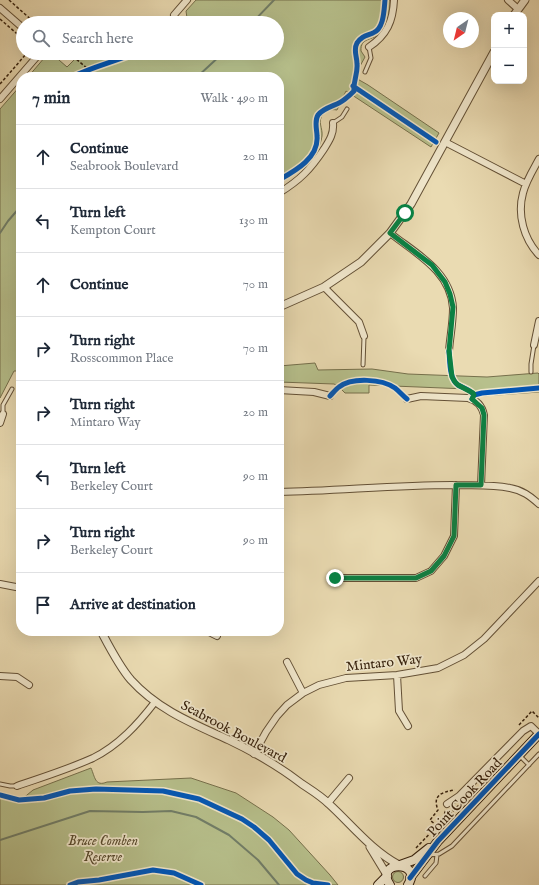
<!DOCTYPE html>
<meta charset="utf-8">
<style>
:root{--surface:#fff;--page:#f2f2f3;--text:#1f2937;--muted:#747a83;--line:#e0e1e3}
body{margin:0;font-family:"IM FELL English",serif;background:var(--page);color:var(--text)}
.controls{position:absolute;right:12px;top:12px;display:grid;overflow:hidden;border-radius:8px;box-shadow:0 4px 16px #0002}
.controls button{width:36px;height:36px;display:grid;place-items:center;padding:0;border:0;border-bottom:1px solid var(--line);background:var(--surface);color:var(--text);font:20px sans-serif}
.compass{position:absolute;left:443px;top:12px;width:36px;height:36px;border-radius:50%;background:var(--surface);box-shadow:0 4px 16px #0002;rotate:215deg}
.stop{position:absolute;width:12px;height:12px;margin:-9px;border:3px solid #0b8043;border-radius:50%;background:#fff}
.stop.end{background:#0b8043;border-color:#fff;box-shadow:0 1px 4px #0008}
.list{margin:0;padding:0;list-style:none}
h2{display:flex;justify-content:space-between;align-items:center;height:52px;margin:0;padding:0 16px;font-size:17px}
h2 small{font-size:13px;font-weight:400;color:var(--muted)}
.list li{display:grid;grid-template-columns:26px 1fr auto;gap:12px;align-items:center;box-sizing:border-box;height:64px;padding:0 16px;border-top:1px solid var(--line)}
.list b{display:block;font-size:15px;white-space:nowrap}
.list p{margin:0;font-size:13px;white-space:nowrap;color:var(--muted)}
.list em{font-size:13px;font-style:normal;color:var(--muted)}
.icon{flex:none;width:22px;height:22px;fill:none;stroke:currentColor;stroke-width:2;stroke-linecap:round;stroke-linejoin:round}
.map{position:relative;flex:none;width:539px;height:885px;overflow:hidden}
.search{position:absolute;background:var(--surface);box-shadow:0 4px 16px #0002;left:16px;top:16px;width:268px;height:44px;display:flex;align-items:center;gap:10px;box-sizing:border-box;padding:0 14px;border-radius:22px;color:var(--muted);font-size:15px}
.panel{position:absolute;background:var(--surface);box-shadow:0 4px 16px #0002;left:16px;top:72px;width:268px;height:564px;border-radius:16px}
.map>svg:first-child{display:block}
</style>
<div class="map">
<svg width="539" height="885" viewBox="0 0 539 885">
<rect width="100%" height="100%" fill="#eadbb2"/>
<filter id="stains"><feTurbulence type="fractalNoise" baseFrequency=".005" numOctaves="4"/><feColorMatrix values="0 0 0 0 .2 0 0 0 0 .09 0 0 0 0 .02 0 0 0 .5 -.17"/></filter>
<radialGradient id="worn" r=".72"><stop offset=".6" stop-color="#630" stop-opacity="0"/><stop offset="1" stop-color="#630" stop-opacity=".3"/></radialGradient>
<!-- green -->
<path fill="#b7c08c" stroke="#76704c" d="M196,0H390C390,11 388,25 380,33C373,41 360,37 361,51L365,57L354,77L368,85L439,133L431,147L346,91L337,110C331,109 326,110 323,114C317,122 323,128 322,136C319,158 297,173 279,183V77H28L45,57L51,53L67,67L81,53H277V23H183L187,18L186,11Z
M21,85V371H14L0,398V109Z
M315,363L318,370L372,369L408,374L487,377L538,373L539,374V392L483,396L476,392L467,389L369,385V393H345L338,386L334,384L279,382V366Z
M91,768C95,777 95,787 107,782L191,778L236,793L273,817L289,830L330,875L338,885H0V793L5,794L10,799L21,800L33,790Z
M392.5 877a5.5 5.5 0 1 1 11 0a5.5 5.5 0 1 1-11 0Z"/>
<g fill="none" stroke-linecap="round" stroke-linejoin="round">
<!-- stream -->
<path stroke="#717e69" stroke-width="2" d="M252,23L274,0
M197,77L223,53
M0,233L8,221L21,206
M0,840L90,811L143,812L171,811L196,817L229,835L258,860L279,885"/>
<defs>
<path id="service" d="M365,72L371,58L369,47
M333,123L342,117L347,109
M363,365L364,337
M531,372V364L534,345
M3,414V405L12,389
M520,756L529,765
M0,784L10,786H17
M429,855L439,854L452,846L539,754
M425,876L436,863L437,855"/>
<path id="minor" d="M508,0L518,9
M0,8L23,28
M174,15L187,0
M369,47C387,35 393,21 394,0
M0,99L40,53
M445,142L526,184
M539,159C533,170 526,181 523,193C517,215 524,239 539,255
M279,193C300,180 310,170 324,149C329,141 334,134 333,123
M390,233C415,253 451,271 453,308C453,323 450,337 449,351
M324,287L359,322L364,336
M534,345L539,321
M279,390L314,392L330,396
M407,399L421,396L468,398C477,400 482,406 484,415L481,485
M0,423L3,414
M279,492C337,491 394,485 452,485C472,486 491,484 510,488C522,490 530,496 539,504
M335,578H416L431,571L444,556L454,536L456,485
M0,584L21,588
M207,631L217,636
M287,662L303,693
M397,675L399,711L408,726
M0,676L17,677L29,685
M254,754L266,732L277,716L287,705L303,693L319,685L346,678L397,675L438,668L464,655L484,639L539,581
M17,786C43,777 69,769 93,758C119,745 138,724 155,702
M328,803L349,778
M447,804L459,796L523,731L531,726L539,734"/>
<path id="tertiary" d="M514,15L525,0
M279,307L324,287L361,262L390,233L411,204L494,52
M101,631C110,648 119,666 131,680C158,710 194,724 229,740C254,752 280,767 302,784C311,790 321,796 329,804C352,825 371,850 399,865
M370,847L387,875"/>
<path id="secondary" d="M400,865L414,860L429,848
M410,878L438,841L539,734
M378,885L387,876
M390,885C373,860 424,860 408,885"/>
</defs>
<!-- service casing -->
<use href="#service" stroke="#635036" stroke-width="5"/>
<!-- minor casing -->
<use href="#minor" stroke="#635036" stroke-width="8"/>
<!-- tertiary casing -->
<use href="#tertiary" stroke="#635036" stroke-width="9"/>
<!-- secondary casing -->
<use href="#secondary" stroke="#36210d" stroke-width="10"/>
<!-- path -->
<path stroke="#36210d" stroke-width="1.5" stroke-dasharray="3 2" stroke-linecap="butt" d="M9,0L35,23
M0,19L23,39
M69,53L88,69
M0,84L27,53
M519,725L532,711L539,718
M445,815L448,816L460,804
M437,826L442,822L446,809
M416,848L437,826L430,820L438,810C432,795 442,792 455,790"/>
<!-- service -->
<use href="#service" stroke="#f1e8cd" stroke-width="3"/>
<!-- minor -->
<use href="#minor" stroke="#f1e8cd" stroke-width="6"/>
<!-- tertiary -->
<use href="#tertiary" stroke="#f1e8cd" stroke-width="7"/>
<!-- secondary -->
<use href="#secondary" stroke="#f1e8cd" stroke-width="8"/>
<defs>
<path id="cycleway" d="M72,77C92,67 114,62 135,53
M353,86L436,142
M279,180C295,171 319,158 317,136C317,130 314,121 318,115C322,109 333,106 339,103C345,100 349,96 354,91C353,82 358,73 357,64C357,56 353,50 357,43C362,36 366,36 373,33C384,29 384,10 385,0
M449,351C450,361 449,379 458,385C463,388 470,389 474,395
M330,396C333,393 336,389 339,387C352,377 382,379 395,388C399,391 403,396 407,399
M472,399L474,395L482,393L539,388
M0,795L19,800L44,798L70,791L96,789L163,791L199,799L242,819L254,827L269,840L297,874L306,880L313,883L328,885
M410,878L438,841L539,734
M70,885L78,882L99,880L153,870L174,873L201,885"/>
</defs>
<!-- cycleway casing -->
<use href="#cycleway" stroke="#f1e8cd" stroke-width="8"/>
<!-- cycleway -->
<use href="#cycleway" stroke="#0057b8" stroke-width="5"/>
</g>
<g fill="none" stroke-linecap="round" stroke-linejoin="round">
<!-- route -->
<path stroke="#0b8043" stroke-width="5" d="M335,578H416L431,571L444,556L454,536L456,485H481L484,415L482,408L472,399L474,395L473,393L458,385L455,382L452,377L449,351L453,307L450,294L445,282L432,265L390,233L405,213"/>
</g>
<g text-anchor="middle" stroke-width="3.5" stroke-linejoin="round" paint-order="stroke">
<!-- street labels -->
<g font-size="14" fill="#36210d" stroke="#f1e8cd">
<text transform="translate(384 662) rotate(-6)" y="5">Mintaro Way</text>
<text transform="translate(234 731) rotate(28)" y="5">Seabrook Boulevard</text>
<text transform="translate(464 797) rotate(-47)" y="5">Point Cook Road</text>
</g>
<!-- park labels -->
<g font-size="14" font-style="italic" fill="#56492d" stroke="#f1e8cd">
<text x="103" y="845">Bruce Comben<tspan x="103" dy="16">Reserve</tspan></text>
</g>
</g>
<rect width="100%" height="100%" filter="url(#stains)"/>
<rect width="100%" height="100%" fill="url(#worn)"/>
</svg>
<div class="controls">
<button>+</button>
<button>−</button>
</div>
<svg class="compass" viewBox="-18 -18 36 36"><path d="M0-13l5 13h-10z" fill="#e53935"/><path d="M0 13l5-13h-10z" fill="#747a83"/></svg>
<div class="stop" style="left:405px;top:213px"></div>
<div class="stop end" style="left:335px;top:578px"></div>
<div class="search"><svg class="icon" aria-label="search" viewBox="0 0 24 24"><circle cx="10" cy="10" r="6"/><path d="M15 15l6 6"/></svg>Search here</div>
<section class="panel">
<h2>7 min<small>Walk · 490 m</small></h2>
<ul class="list">
<li><svg class="icon" aria-label="ahead" viewBox="0 0 24 24"><path d="M12 20V5M6 11l6-6 6 6"/></svg><div><b>Continue</b><p>Seabrook Boulevard</p></div><em>20 m</em></li>
<li><svg class="icon" aria-label="left" viewBox="0 0 24 24"><path d="M17 20v-9H6M10 6l-5 5 5 5"/></svg><div><b>Turn left</b><p>Kempton Court</p></div><em>130 m</em></li>
<li><svg class="icon" aria-label="ahead" viewBox="0 0 24 24"><path d="M12 20V5M6 11l6-6 6 6"/></svg><div><b>Continue</b></div><em>70 m</em></li>
<li><svg class="icon" aria-label="right" viewBox="0 0 24 24"><path d="M7 20v-9h11M14 6l5 5-5 5"/></svg><div><b>Turn right</b><p>Rosscommon Place</p></div><em>70 m</em></li>
<li><svg class="icon" aria-label="right" viewBox="0 0 24 24"><path d="M7 20v-9h11M14 6l5 5-5 5"/></svg><div><b>Turn right</b><p>Mintaro Way</p></div><em>20 m</em></li>
<li><svg class="icon" aria-label="left" viewBox="0 0 24 24"><path d="M17 20v-9H6M10 6l-5 5 5 5"/></svg><div><b>Turn left</b><p>Berkeley Court</p></div><em>90 m</em></li>
<li><svg class="icon" aria-label="right" viewBox="0 0 24 24"><path d="M7 20v-9h11M14 6l5 5-5 5"/></svg><div><b>Turn right</b><p>Berkeley Court</p></div><em>90 m</em></li>
<li><svg class="icon" aria-label="arrive" viewBox="0 0 24 24"><path d="M6 21V4h12l-3 4 3 4H6"/></svg><div><b>Arrive at destination</b></div></li>
</ul>
</section>
</div>
